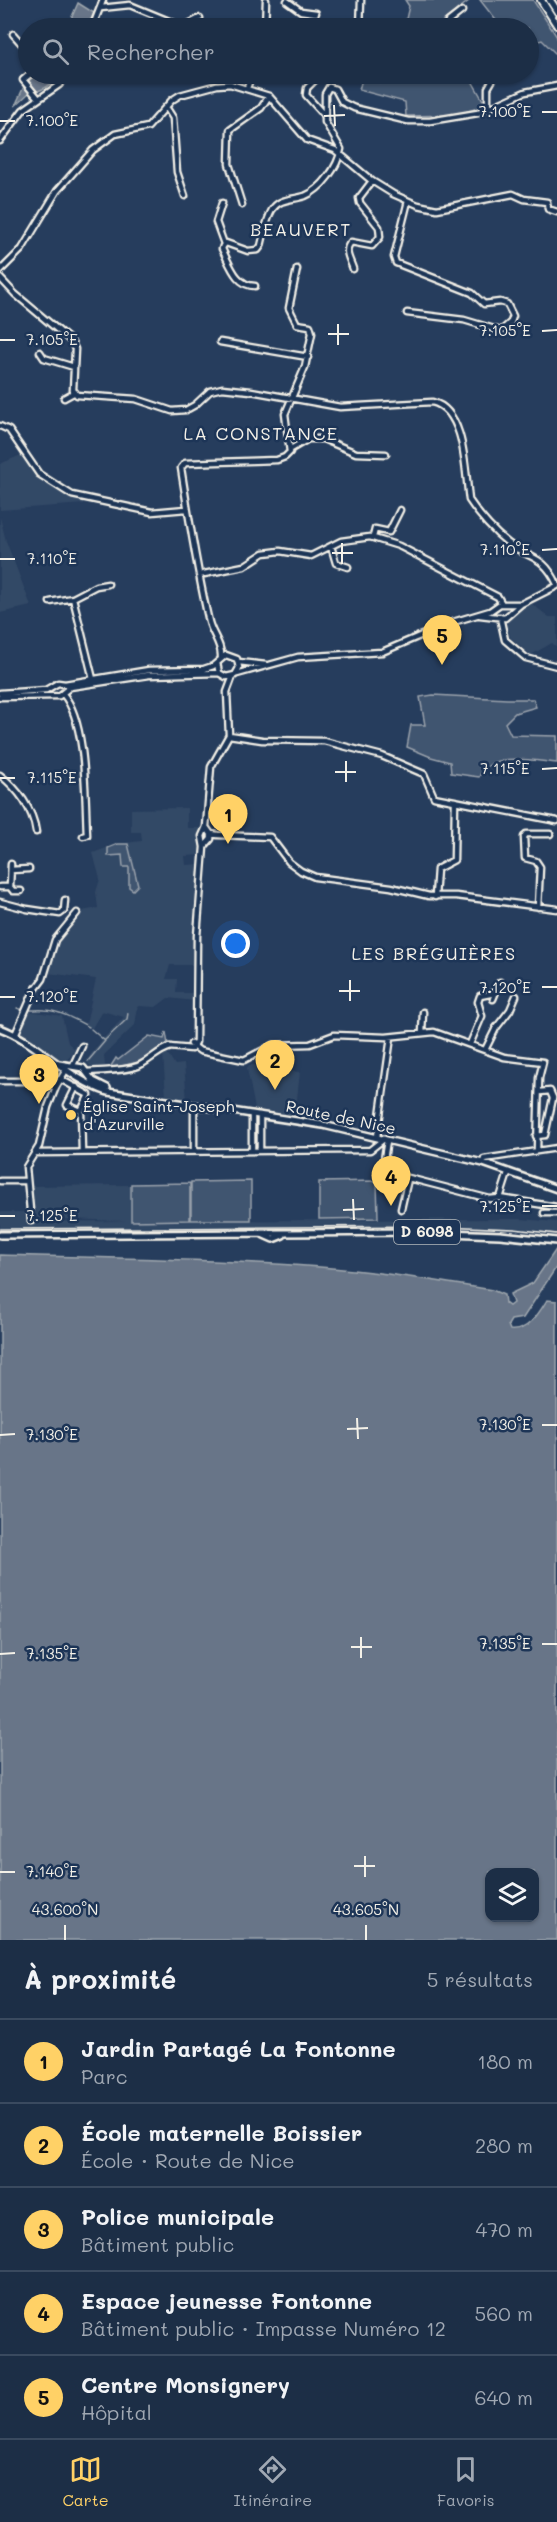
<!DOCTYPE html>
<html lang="fr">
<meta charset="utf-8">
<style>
:root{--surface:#1c2e46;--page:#293a51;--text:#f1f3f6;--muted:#a0a8b3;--line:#3a4a5f;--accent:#ffd166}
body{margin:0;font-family:Mali,sans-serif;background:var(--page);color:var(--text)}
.controls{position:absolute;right:18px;bottom:18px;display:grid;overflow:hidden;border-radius:12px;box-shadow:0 2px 4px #0004}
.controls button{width:54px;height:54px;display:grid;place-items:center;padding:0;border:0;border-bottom:2px solid var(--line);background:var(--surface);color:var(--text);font:30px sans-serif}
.you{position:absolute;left:236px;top:944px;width:21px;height:21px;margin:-15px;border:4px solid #fff;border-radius:50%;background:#1a73e8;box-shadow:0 0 0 9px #1a73e833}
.badge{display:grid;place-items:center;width:39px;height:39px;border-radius:50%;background:var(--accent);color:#111;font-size:20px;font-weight:700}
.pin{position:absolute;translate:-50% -50px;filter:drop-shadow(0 2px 3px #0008)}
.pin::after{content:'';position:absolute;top:32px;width:21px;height:18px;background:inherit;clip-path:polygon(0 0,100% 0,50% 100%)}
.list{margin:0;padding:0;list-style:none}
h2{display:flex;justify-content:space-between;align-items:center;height:78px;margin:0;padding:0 24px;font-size:26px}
h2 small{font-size:20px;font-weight:400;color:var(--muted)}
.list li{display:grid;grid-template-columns:39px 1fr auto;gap:18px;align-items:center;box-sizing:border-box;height:84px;padding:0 24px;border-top:2px solid var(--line)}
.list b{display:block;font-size:22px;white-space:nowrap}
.list p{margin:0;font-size:20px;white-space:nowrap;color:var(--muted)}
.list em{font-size:20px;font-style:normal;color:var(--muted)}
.icon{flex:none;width:33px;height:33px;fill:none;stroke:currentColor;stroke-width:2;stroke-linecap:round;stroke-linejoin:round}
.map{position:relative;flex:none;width:557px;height:1940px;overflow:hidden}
.search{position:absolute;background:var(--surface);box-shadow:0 2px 4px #0004;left:18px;right:18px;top:18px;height:66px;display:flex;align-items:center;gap:15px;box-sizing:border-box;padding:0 21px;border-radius:33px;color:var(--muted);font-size:22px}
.sheet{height:498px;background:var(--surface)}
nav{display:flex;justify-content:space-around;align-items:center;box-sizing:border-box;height:84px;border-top:2px solid var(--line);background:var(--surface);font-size:16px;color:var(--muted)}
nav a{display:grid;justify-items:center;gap:3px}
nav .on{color:var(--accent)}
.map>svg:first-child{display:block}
</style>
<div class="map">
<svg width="557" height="1940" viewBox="0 0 557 1940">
<rect width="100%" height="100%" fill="#263d5d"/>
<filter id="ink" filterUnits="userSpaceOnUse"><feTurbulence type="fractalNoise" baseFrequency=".0167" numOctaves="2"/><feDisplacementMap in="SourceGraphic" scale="12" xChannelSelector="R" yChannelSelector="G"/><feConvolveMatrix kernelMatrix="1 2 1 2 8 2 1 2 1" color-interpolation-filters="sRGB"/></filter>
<g filter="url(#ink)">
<!-- built -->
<path fill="#334966" d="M21,455L40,478L68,497L84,502V504L0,510V464Z
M0,517L6,541L31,606L0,613Z
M532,604L549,617H557V647L552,643L531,655L510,637L507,623L518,610Z
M187,808V828H199V841L202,846L201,855L185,856L186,865L200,864L194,965H170L166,979H177L176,993H195V1001L168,998L156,1007L138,1006L135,1025L104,1055L105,1066L92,1068L86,1061L102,1040L124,1017L102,1011L92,1028L86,1024L96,979L48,973L56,944L82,911L98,908L96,892L100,879L93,853L117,844L142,841L141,832H131V809Z
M29,1011L62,1016L68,1043L75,1049L65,1062L20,1035Z
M163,1053H167L175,1065L184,1064L187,1101L166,1097Z
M264,1061L280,1062L281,1071L300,1072L295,1116L255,1109L247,1068L249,1065H263Z
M130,1185V1221L520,1219L557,1222V1236L520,1231L449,1228L0,1232V1212H27L28,1222L127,1221L35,1218L30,1186Z"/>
<!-- green -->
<path fill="#40546f" stroke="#9aa2ac" stroke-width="1.5" d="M405,0H470L443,21L444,28H404L409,6Z
M480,0H533L557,37V55L542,40L529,44L528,28H502Z
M406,74H440V78C450,77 457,73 468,74L485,104C463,118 431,115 406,116L405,102L359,90L362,79L383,83Z
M433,695L507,699H533L536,707L515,713L505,723L511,735L557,736V763C534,761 491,750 479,777L451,773L450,762L431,757L407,747L411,725H425L420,697Z
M118,844H128L138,885L133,890L129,887V867H123L122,855L108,856V848Z
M166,1032L168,1045L138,1062L109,1069L116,1058L118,1060L149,1036L164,1039Z
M251,1181V1220H191V1182Z
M377,1181L378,1218L319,1219V1182Z
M190,1183V1220L131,1221V1184Z"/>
<!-- water -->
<path fill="#677588" stroke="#9fa7ae" stroke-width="1.5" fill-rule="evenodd" d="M78,3L94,13L87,28H67Z
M39,74H62C54,82 42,93 30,92L15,106L26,82Z
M557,1248V1266L523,1318L511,1320L508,1325L510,1330C528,1332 539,1313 547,1300L557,1301V1940H0V1255C107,1258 213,1259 320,1267C377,1271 435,1281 492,1290L504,1295L505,1303L509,1306L513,1303L510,1294L533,1283ZM534,1872V1918H490V1872Z"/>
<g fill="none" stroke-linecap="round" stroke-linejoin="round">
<!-- stream -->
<path stroke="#9fa7ae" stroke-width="1.5" d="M17,1008C27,1012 34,1009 45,1010C61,1011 76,1020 89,1027
M105,1040L127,1019L128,1013
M88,1061L105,1041L91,1029"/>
<defs>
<path id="minor" d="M287,1L301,11L316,13
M101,8L130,5L186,28
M185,26L200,18
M92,28L103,0
M265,28L266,0
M360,28L361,0
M447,28L448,22L462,11
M13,34L28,51
M30,74L23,80L38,98
M315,80L307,88L306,95L324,115
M247,88L252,74
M166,107L173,118L177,172L185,196
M488,108V88L496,74
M0,141L23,110L59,85L69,74
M222,203L216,222L224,244
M242,205L229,164L230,130L261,108L269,96
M353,269C350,259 343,251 351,242L372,246L380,237L379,227L360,203L359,198L372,181
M0,271L22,249L57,191L93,150L115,134L148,127L172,100L180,95L217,85L230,84L269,96L307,140L335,150L372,181L393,194L418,205L437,209L513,194L524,199L547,202L548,209L557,212
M0,278L15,294L71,341L75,349L73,390L77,395L136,399L172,411L186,410L195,405L210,391L222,388L251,391L340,407L432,402C466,410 465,471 469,500C479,515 494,532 508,543C530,560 543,554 557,584
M255,286C236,286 230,264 222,249L223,246L226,243L248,251L258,250L261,246C264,235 266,220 272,210C279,198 293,200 305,196C322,189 338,167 341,149L325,122V94L329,87L335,89L342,102L354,108L408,121H430L478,113L525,92L557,86
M407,313L464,320L501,331L511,322L513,316L507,304L500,302L484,304L472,293L396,263L394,257L408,201
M220,342L308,357
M40,352L44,358L74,367
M64,398L75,392
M0,426L9,430L39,474L72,495L152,512L186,509
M291,449L308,439H323L356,453L386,454
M373,537L375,529L389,532L400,510
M331,546L336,563L348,567
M199,575L244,566L264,553L280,551L311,556L341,541L370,537L399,546L498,597L502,604
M50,602L73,598
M480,615L505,618L521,604L557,586
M500,617L505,640L526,658L557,666
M221,657C222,645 212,634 209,622C197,571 189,519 181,468L185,463L277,460L285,457L290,452L285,414L305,367L312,333L310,326L297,324L289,308L297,269
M239,662L266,665
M237,674L298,657L382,652L453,622L490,611L500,604H521
M93,679L73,598L96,586L108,584
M0,693L46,690L58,683L65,684L149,670L204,669L213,666L226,655L237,659L239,668L235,675L226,677L219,673L217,663
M63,694C87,722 85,798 87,835L83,836
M0,697L59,696L70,687L149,675L219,673
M229,735L262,740L324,741L382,756L424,774L434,797L557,821
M0,775C18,789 33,809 36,832
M206,827L211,834L218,835L270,837L289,862L301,871L315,877L391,887L429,896H456L557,909
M204,847L211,839V834
M11,870L29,869
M0,887H10L11,864
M10,887L13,891H21
M435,897L437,869L454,860L455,801
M0,902L27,909L60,914L64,911L65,900
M538,907L540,867L536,861L525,858L524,837L526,834H550
M493,999L500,982
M422,1033L423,1012
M15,1035L34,991L43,979L55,940L77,913
M191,1044L200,1051L244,1060L273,1045L310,1044L334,1035L386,1037L434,1032L504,1057L543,1062L539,1078L537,1150
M470,1044L482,1016L478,1002L480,996L495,993
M169,1047L192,1049L196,1042L197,936L204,847L202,836L206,827L211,767L229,735L227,692L233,676
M485,1050L496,1028L510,1010L516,996
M73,1065L82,1046
M87,1072C103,1070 122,1072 138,1066C150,1061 158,1050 171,1047
M60,1079C70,1084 79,1090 89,1095L81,1111L67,1105L76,1087
M0,1081H30L56,1087
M194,1106V1151
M81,1111L82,1152
M536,1136L545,1135L553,1098L550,1091L540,1092
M377,1137L391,1037
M387,1140L383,1166L389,1173L490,1199L500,1198L557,1207
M252,1151V1114
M260,1151V1115
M36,1153L370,1150L384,1139
M483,1163L484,1159L557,1148
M0,1181H26
M500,1198L508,1173
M401,1209L408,1179
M544,1213H557
M31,1221L26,1167L39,1146L48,1107L56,1087L66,1070"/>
<path id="major" d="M0,1028C40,1043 67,1079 108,1092L323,1125L483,1163L557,1189
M59,1064L83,1068L93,1081L107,1088
M0,1235L420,1232L500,1235L557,1241
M264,1235L273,1239L283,1235"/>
<path id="highway" d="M541,0L557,25
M550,0L557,11"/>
</defs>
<!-- minor casing -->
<use href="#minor" stroke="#f4f1e8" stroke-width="9"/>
<!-- major casing -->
<use href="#major" stroke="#f4f1e8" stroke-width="10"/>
<!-- highway casing -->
<use href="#highway" stroke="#f4f1e8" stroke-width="10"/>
<!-- minor -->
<use href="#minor" stroke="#1d3557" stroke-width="4.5"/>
<!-- major -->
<use href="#major" stroke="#1d3557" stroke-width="5"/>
<!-- highway -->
<use href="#highway" stroke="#1d3557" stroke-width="6"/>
<!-- rail -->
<path stroke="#f4f1e8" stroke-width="1.5" d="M0,1229L444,1226L514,1229L557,1234"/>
</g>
</g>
<!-- ticks -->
<path fill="none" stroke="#f4f1e8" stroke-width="2" d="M334,105L335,126M542,112H557M324,116L345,115M0,121H15M338,324V345M542,331L557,330M328,334H349M0,340H15M342,543V564M542,550L557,549M332,553H353M0,559H15M346,761V782M542,769L557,768M335,772H356M0,778H15M350,980V1001M542,987H557M339,991H360M0,997H15M353,1199L354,1220M542,1206H557M343,1210L364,1209M0,1216H15M357,1418L358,1439M542,1425H557M347,1429L368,1428M0,1435L15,1434M361,1637V1658M542,1644H557M351,1647H372M0,1654L15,1653M365,1856V1877M354,1866H375M0,1872H15M65,1925V1940M366,1925V1940"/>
<!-- markers -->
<circle fill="#ffd166" stroke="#1d3557" stroke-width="2" cx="71" cy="1115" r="6"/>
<g text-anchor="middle" stroke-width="5" stroke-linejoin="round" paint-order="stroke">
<!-- shield labels -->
<rect fill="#1d3557" stroke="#b4b9bc" stroke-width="1.5" x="394" y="1220" width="66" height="24" rx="4.5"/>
<g font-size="15" font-weight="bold" fill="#f4f1e8">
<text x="427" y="1237">D 6098</text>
</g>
<!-- poi labels -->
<g font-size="16" fill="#f4f1e8" stroke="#1d3557" text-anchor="start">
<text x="83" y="1112">Église Saint-Joseph<tspan x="83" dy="18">d'Azurville</tspan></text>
</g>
<!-- street labels -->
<g font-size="16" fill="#f4f1e8" stroke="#1d3557">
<text transform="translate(341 1117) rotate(12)" y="6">Route de Nice</text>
</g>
<!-- neighbourhood labels -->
<g font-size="18" letter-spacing="1.5" fill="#f4f1e8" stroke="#1d3557">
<text x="301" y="236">BEAUVERT</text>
<text x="261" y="440">LA CONSTANCE</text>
<text x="434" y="960">LES BRÉGUIÈRES</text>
</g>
</g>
<g font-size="15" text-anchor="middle" fill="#f4f1e8" stroke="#1d3557" stroke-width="5" stroke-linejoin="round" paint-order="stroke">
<text x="505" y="117">7.100°E</text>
<text x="52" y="126">7.100°E</text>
<text x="505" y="336">7.105°E</text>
<text x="52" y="345">7.105°E</text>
<text x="505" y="555">7.110°E</text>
<text x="52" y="564">7.110°E</text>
<text x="505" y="774">7.115°E</text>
<text x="52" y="783">7.115°E</text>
<text x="505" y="993">7.120°E</text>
<text x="52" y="1002">7.120°E</text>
<text x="505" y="1212">7.125°E</text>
<text x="52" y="1221">7.125°E</text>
<text x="505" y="1430">7.130°E</text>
<text x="52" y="1440">7.130°E</text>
<text x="505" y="1649">7.135°E</text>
<text x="52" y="1659">7.135°E</text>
<text x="52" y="1877">7.140°E</text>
<text x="65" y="1915">43.600°N</text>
<text x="366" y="1915">43.605°N</text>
</g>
</svg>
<div class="controls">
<button><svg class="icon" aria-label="layers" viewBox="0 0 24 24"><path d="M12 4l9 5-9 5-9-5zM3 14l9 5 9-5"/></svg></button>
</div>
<div class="you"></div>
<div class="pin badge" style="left:228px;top:844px">1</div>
<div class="pin badge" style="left:275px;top:1090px">2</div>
<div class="pin badge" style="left:39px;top:1104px">3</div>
<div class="pin badge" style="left:391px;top:1206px">4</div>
<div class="pin badge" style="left:442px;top:665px">5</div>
<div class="search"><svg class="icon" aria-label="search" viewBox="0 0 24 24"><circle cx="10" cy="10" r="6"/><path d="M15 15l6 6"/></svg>Rechercher</div>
</div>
<section class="sheet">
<h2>À proximité<small>5 résultats</small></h2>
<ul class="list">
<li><span class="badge">1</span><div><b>Jardin Partagé La Fontonne</b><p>Parc</p></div><em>180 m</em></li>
<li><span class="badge">2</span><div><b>École maternelle Boissier</b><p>École · Route de Nice</p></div><em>280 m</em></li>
<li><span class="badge">3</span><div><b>Police municipale</b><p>Bâtiment public</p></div><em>470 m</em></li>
<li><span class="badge">4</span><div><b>Espace jeunesse Fontonne</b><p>Bâtiment public · Impasse Numéro 12</p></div><em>560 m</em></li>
<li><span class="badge">5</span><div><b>Centre Monsignery</b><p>Hôpital</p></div><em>640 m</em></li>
</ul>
</section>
<nav>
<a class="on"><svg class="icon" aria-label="map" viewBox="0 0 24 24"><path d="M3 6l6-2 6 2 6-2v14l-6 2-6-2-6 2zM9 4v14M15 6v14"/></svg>Carte</a>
<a><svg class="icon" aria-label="directions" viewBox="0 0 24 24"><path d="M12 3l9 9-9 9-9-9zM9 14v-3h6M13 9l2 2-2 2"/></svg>Itinéraire</a>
<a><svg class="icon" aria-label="saved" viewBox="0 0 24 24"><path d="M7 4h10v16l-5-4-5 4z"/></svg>Favoris</a>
</nav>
